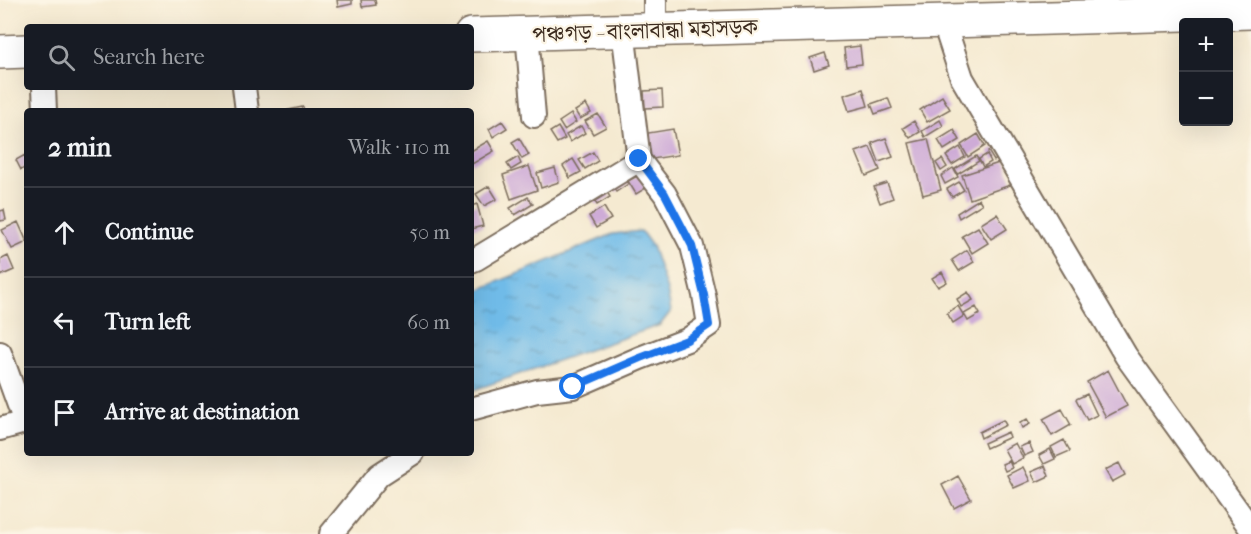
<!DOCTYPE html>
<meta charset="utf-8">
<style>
:root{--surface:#171b24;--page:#242831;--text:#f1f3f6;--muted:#9ea1a6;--line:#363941}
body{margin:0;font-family:"IM FELL French Canon","Noto Serif Bengali",serif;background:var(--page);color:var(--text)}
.controls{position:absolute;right:18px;top:18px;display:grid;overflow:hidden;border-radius:6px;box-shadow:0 6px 24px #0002}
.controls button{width:54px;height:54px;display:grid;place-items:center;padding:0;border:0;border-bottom:2px solid var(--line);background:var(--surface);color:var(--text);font:30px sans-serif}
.stop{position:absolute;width:18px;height:18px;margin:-14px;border:4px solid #1a73e8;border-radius:50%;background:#fff}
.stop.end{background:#1a73e8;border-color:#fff;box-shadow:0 2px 6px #0008}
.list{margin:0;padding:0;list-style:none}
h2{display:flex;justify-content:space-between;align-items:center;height:78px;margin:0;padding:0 24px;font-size:26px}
h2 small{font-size:20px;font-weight:400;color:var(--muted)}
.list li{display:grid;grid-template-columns:39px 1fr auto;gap:18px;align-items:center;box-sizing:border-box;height:90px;padding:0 24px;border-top:2px solid var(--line)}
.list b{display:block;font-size:22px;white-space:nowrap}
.list em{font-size:20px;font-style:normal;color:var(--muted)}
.icon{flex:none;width:33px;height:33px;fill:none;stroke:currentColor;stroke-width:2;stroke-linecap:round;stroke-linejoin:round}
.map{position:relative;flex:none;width:1251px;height:534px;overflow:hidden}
.search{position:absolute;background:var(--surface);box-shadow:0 6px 24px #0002;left:24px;top:24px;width:450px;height:66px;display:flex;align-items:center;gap:15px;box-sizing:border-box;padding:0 21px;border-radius:6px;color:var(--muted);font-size:22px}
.panel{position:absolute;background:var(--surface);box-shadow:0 6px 24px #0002;left:24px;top:108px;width:450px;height:348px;border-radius:6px}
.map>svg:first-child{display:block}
</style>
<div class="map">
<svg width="1251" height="534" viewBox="0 0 1251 534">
<defs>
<pattern id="water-ripples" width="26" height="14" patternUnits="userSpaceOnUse" patternTransform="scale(1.5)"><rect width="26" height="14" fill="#6fbbe8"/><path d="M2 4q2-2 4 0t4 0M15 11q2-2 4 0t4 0" fill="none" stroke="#5c98bb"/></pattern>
</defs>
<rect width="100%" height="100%" fill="#fcf5e5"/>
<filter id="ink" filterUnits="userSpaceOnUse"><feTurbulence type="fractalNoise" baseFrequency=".0167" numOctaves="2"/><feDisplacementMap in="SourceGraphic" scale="12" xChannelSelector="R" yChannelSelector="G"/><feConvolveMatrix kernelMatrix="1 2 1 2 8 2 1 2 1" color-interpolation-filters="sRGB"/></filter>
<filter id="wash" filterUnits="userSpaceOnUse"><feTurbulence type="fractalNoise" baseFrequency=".008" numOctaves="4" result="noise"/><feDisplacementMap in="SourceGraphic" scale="24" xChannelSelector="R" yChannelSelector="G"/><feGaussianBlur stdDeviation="1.35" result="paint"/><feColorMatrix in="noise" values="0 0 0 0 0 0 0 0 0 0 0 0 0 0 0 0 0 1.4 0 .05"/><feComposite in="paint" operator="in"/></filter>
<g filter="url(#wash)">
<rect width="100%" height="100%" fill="#f5ead1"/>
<!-- water -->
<path fill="url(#water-ripples)" stroke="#557283" stroke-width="1.5" d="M641,231L652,246L667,290L671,311L660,325L471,391V293L613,234Z"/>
<g id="blocks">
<!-- building -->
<path fill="#ceabd7" d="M337,0H352V4L338,7Z
M361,0H375L376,5L362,7Z
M860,46L862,64L846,66L844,48Z
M825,53L829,65L814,70L810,58Z
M863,89L868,106L849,111L844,95Z
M662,90L663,107L645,108L644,91Z
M942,96L950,109L927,122L920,110Z
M888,98L892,108L875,114L871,104Z
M586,104L591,113L580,119L575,111Z
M303,107L304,111H288V110Z
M571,114L576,122L564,130L559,122Z
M598,114L606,127L593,134L585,121Z
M940,120L943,126L925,137L922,131Z
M502,121L507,128L493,137L489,129Z
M914,121L920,132L910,138L903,128Z
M581,126L585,133L570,142L566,135Z
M558,127L565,139L557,143L550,132Z
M673,129L678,155L646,160L642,134Z
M954,130L960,140L944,150L938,140Z
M978,134L985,146L968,157L961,145Z
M519,138L529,155L522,159L512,142Z
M886,138L893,157L879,162L872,143Z
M928,139L941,190L923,195L909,143Z
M488,141L494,151L472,164L471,151Z
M870,147L880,170L866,176L856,152Z
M960,147L965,157L952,165L946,156Z
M994,148L999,157L994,161L988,151Z
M593,152L598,161L585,169L579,160Z
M987,154L991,162L983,167L979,159Z
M25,155L27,159V166L21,170L16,160Z
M976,156L979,161L958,174L955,169Z
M518,157L521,164L511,170L507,164Z
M573,159L581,172L570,178L563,166Z
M942,159L947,167L941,171L936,163Z
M1005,161L1013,184L970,199L962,175Z
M529,166L537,190L511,199L503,175Z
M555,168L559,182L541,188L537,173Z
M953,168L958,177L945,184L941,176Z
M621,172L628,184L616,192L609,180Z
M639,175L646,188L636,194L628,181Z
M959,182L964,190L952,197L947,189Z
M887,183L893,198L880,203L874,187Z
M489,186L497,199L484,206L476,194Z
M604,187L610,197L597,205L591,195Z
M528,197L533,204L515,215L510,208Z
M979,199L982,204L959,218L957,213Z
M477,204L483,226L471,229V206Z
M604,207L611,219L596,228L589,216Z
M4,210L6,220L0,221V211Z
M997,214L1007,229L991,239L981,224Z
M18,222L27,242L12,249L2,230Z
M978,227L988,243L972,253L962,236Z
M967,250L974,262L959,271L952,260Z
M8,256L14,270L0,276V260Z
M942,272L947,282L938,287L932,278Z
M968,292L973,300L961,307L957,299Z
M958,306L964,316L953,323L947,313Z
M976,307L980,314L968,321L964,314Z
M1108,370L1127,406L1106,417L1087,382Z
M1087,394L1097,415L1087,420L1076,399Z
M1062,409L1071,425L1052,436L1043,419Z
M1027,419L1030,424L1022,428L1020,423Z
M1003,420L1006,425L981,438L979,432Z
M1008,432L1010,437L986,448L984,443Z
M1064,440L1070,451L1056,457L1051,447Z
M1015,443L1023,458L1012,464L1004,449Z
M1029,443L1033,452L1024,456L1020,447Z
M1050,449L1055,459L1044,464L1039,455Z
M1009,461L1012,468L1005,471L1002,464Z
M1119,463L1125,475L1112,482L1105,470Z
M1045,466L1049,476L1036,482L1031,472Z
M1023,467L1030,481L1014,488L1007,475Z
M958,476L971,499L954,508L942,485Z"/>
</g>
</g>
<g filter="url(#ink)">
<use href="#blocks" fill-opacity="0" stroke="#7c6d5d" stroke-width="1.5"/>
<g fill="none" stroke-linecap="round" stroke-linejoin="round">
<defs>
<path id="minor" d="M943,20L962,78L1126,356L1251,529
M655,29V0
M527,33L534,116
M44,87L45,111
M244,87L247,111
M471,261L476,259L639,160
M0,353L25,422L0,429
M471,409L537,391L573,387L640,358L687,340L709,325L704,295L692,246L665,194L639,160L623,30
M331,534L379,475L413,453"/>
<path id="trunk" d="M471,35L1251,12
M0,52L27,51"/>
</defs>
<!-- minor casing -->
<use href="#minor" stroke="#7c6d5d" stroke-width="26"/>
<!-- trunk casing -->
<use href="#trunk" stroke="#7c6d5d" stroke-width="36"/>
<!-- minor -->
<use href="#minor" stroke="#fff" stroke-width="22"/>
<!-- trunk -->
<use href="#trunk" stroke="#fff" stroke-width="33"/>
</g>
</g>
<g fill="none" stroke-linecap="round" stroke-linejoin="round" filter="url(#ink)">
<!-- route -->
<path stroke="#1a73e8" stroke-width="8" d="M573,387L640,358L687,340L709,325L704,295L692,246L665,194L639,159"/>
</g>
<g text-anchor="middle" stroke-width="4.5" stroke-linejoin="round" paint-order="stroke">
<!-- street labels -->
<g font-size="22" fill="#3b2a1e" stroke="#fcf5e5">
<text transform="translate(645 30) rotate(-2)" y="8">পঞ্চগড় - বাংলাবান্ধা মহাসড়ক</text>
</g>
</g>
</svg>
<div class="controls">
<button>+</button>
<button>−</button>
</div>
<div class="stop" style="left:573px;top:387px"></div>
<div class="stop end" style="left:639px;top:159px"></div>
<div class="search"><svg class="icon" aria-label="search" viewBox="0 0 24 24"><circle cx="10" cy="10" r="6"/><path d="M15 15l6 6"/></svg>Search here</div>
<section class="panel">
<h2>2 min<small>Walk · 110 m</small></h2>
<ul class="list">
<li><svg class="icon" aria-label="ahead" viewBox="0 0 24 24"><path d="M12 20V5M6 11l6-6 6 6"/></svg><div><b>Continue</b></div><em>50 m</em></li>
<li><svg class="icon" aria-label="left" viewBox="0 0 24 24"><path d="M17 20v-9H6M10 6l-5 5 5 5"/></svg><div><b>Turn left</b></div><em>60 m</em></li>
<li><svg class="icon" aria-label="arrive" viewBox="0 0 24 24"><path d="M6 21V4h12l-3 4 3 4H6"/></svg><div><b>Arrive at destination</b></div></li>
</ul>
</section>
</div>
